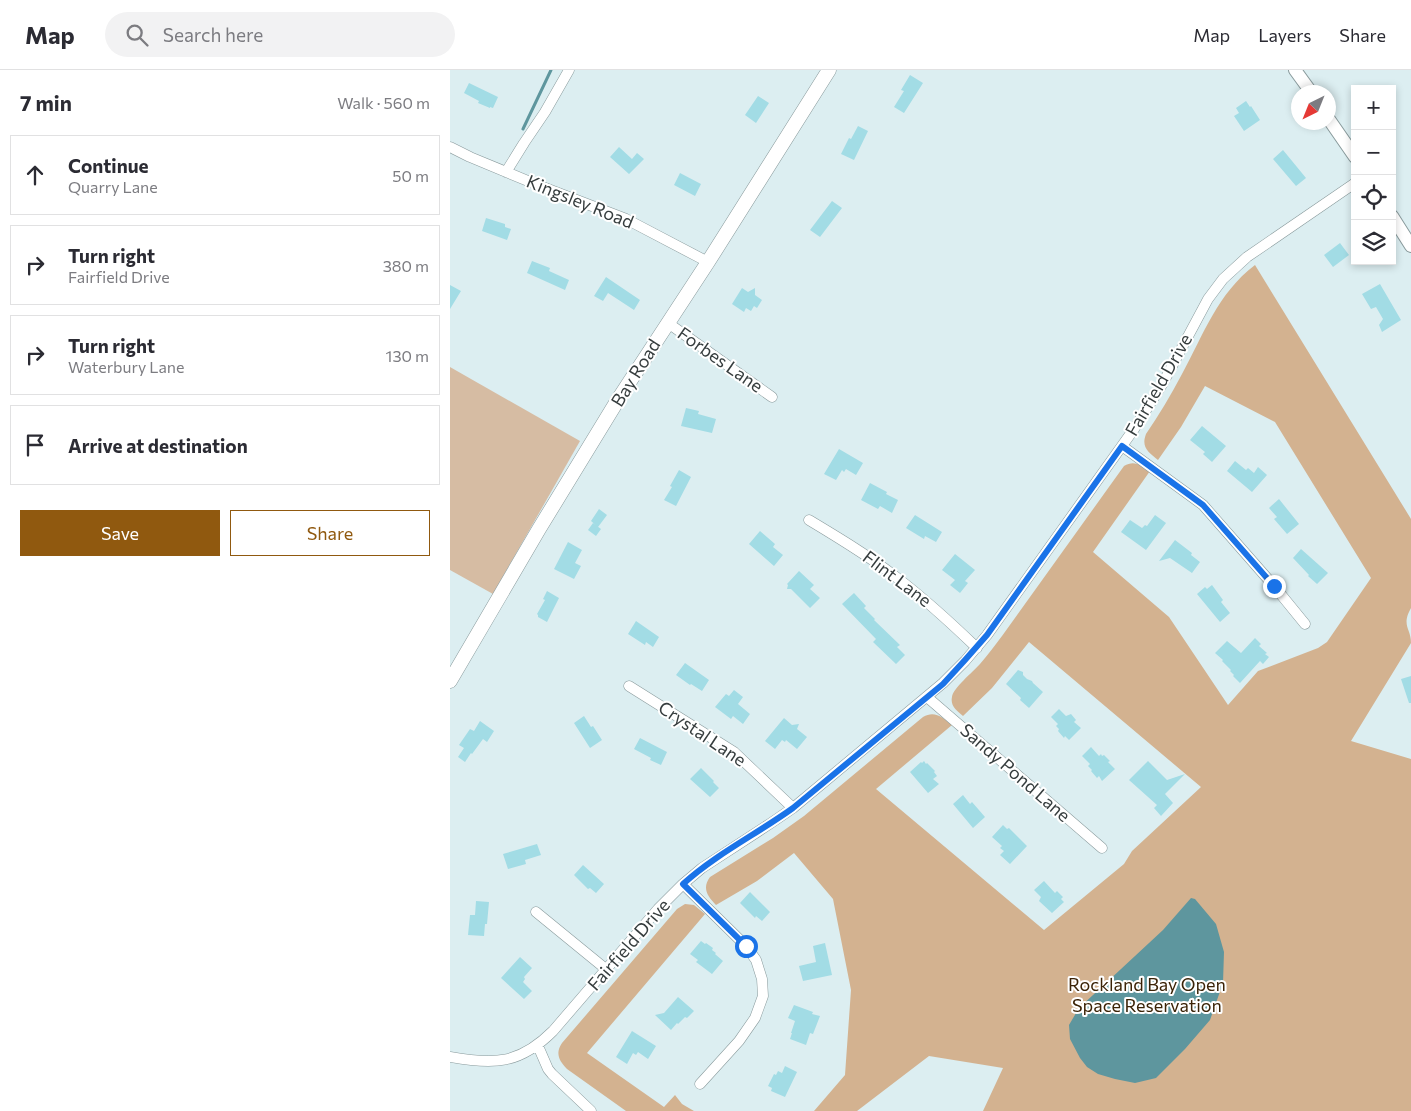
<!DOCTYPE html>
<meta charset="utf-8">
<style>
:root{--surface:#fff;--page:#f2f2f3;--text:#2b2b33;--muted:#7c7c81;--line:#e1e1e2;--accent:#90590f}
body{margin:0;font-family:Commissioner,sans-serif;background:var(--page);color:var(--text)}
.controls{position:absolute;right:15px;top:15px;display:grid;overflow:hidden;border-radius:0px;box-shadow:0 2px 8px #0003}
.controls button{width:45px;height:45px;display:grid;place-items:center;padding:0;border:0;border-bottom:1px solid var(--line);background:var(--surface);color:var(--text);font:25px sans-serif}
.compass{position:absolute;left:841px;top:15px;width:45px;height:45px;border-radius:50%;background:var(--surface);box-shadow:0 2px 8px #0003;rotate:223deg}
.stop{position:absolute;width:15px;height:15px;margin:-11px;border:4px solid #1a73e8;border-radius:50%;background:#fff}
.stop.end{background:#1a73e8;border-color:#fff;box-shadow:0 1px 5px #0008}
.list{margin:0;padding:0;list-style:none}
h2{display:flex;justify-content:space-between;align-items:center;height:65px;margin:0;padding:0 20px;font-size:21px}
h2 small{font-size:16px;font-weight:400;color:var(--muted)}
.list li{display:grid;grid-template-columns:32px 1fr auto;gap:15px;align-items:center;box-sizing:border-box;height:80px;margin:0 10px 10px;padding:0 10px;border:1px solid var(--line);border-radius:0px}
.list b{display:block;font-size:19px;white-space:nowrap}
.list p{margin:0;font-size:16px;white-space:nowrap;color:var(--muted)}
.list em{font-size:16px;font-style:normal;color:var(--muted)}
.actions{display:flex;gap:10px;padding:15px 20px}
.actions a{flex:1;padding:11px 0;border:1px solid var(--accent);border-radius:0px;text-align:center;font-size:18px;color:var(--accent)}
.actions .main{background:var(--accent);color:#fff}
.icon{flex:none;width:28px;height:28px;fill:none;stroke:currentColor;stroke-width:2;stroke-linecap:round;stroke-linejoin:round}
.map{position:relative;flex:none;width:961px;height:1041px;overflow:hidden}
header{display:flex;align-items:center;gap:30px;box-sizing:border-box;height:70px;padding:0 25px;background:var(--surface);border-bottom:1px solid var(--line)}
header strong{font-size:24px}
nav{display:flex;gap:28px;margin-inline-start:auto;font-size:18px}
.search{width:350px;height:45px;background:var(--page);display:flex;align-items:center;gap:12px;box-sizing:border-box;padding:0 18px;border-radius:28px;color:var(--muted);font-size:19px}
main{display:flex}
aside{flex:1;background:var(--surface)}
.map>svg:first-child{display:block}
</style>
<header>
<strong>Map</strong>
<div class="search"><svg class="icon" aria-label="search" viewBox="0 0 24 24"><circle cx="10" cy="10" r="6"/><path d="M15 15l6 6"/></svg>Search here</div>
<nav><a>Map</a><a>Layers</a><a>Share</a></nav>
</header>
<main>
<aside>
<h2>7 min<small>Walk · 560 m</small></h2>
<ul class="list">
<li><svg class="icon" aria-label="ahead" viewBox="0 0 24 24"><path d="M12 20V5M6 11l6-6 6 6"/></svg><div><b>Continue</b><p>Quarry Lane</p></div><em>50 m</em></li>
<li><svg class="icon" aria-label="right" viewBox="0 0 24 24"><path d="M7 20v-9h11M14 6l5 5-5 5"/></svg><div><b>Turn right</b><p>Fairfield Drive</p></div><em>380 m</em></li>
<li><svg class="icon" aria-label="right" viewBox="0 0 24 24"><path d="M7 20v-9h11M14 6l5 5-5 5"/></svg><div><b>Turn right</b><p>Waterbury Lane</p></div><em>130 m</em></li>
<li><svg class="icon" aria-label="arrive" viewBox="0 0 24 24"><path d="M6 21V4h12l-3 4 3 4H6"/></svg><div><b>Arrive at destination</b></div></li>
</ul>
<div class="actions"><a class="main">Save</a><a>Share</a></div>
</aside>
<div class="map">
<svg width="961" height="1041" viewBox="0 0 961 1041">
<rect width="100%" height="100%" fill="#dceef1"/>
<!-- green -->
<path fill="#d6bca3" d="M0,297L130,371L43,524L0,500Z"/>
<!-- forest -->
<path fill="#d3b290" d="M805,195L961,449V538C951,556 961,558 961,573L901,671L961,689V1041H533L553,998L479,986L407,1041H364L395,1005L401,920L383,829L344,783L307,811L266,835C257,826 252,818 260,807L323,768L354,746L473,647C485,640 493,648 502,655L426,719L594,860L674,794L682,781L751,717L579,572L542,618L513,646C507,641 500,636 502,627C503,618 523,602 530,594C538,585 545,575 552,566L674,396C684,390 691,395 700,401L643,482L719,547L778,635L808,601L868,578L877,572L921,508L825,352L755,316L731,357L708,390C698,382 691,377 696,364C709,345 721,325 732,304C754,264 767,224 805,195Z
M235,834L244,835L255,844L137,983L214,1037L225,1025L232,1034L244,1041H176L117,999C109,991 105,983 112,973L227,839Z"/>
<!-- water -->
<path fill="#5e969e" d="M741,828L745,829L766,854L774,882L773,913L760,950L735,979L706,1008L685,1013L665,1009L648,1004L637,997L630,988L620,969L619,955L629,938L713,860Z"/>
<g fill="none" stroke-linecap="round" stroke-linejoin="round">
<!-- stream -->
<path stroke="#5e969e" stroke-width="3" d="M73,59L101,0"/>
</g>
<!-- building -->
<path fill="#a2dce5" d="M460,5L473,13L454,43L444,37L454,21L451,20Z
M19,13L48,27L43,38L40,37V38L28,33L29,31L14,23Z
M308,26L319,33L306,53L295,45Z
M796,31L800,37L801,36L810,50L794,61L784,46L789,43L786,38Z
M408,56L418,61L404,90L391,84L399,68L401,69Z
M169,77L182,89L187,83L194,89L179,104L160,87Z
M833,80L856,108L846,116L823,89Z
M230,103L251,114L245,126L224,115Z
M382,131L392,138L370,167L360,160Z
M36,148L55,154V157L61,159L57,170L32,161Z
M890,173L899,185L883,197L874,185Z
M82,191L100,198L99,201L119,210L115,220L77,203Z
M156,207L190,230L184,240L158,223L153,231L144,226Z
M930,214L951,250L932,262L929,255L933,249L926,237L921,239L912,224Z
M0,215L11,221L0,239Z
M292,218L298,222L305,218V225L312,230L307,238L304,236L301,241L296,238L294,242L282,234Z
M236,338L249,341L248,344L266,349L262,363L231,356Z
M752,356L776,376L762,392L753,384L755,382L740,370Z
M389,379L413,393L406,405L396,399L394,402L392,400L386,410L374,404Z
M785,391L796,400L798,398L804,403L808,397L817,405L802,422L777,401Z
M229,400L241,407L226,436L214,430L222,417L220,416Z
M420,413L437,422L436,424L448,430L442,443L430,436L428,439L411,430Z
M829,429L849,454L837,464L824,449L827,447L819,438Z
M149,439L157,445L148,457L141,451Z
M465,445L492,462L486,472L475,466L474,469L456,458Z
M705,445L716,453L696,480L671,462L680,450L692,458L695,455L697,456Z
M143,453L151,459L146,466L138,460Z
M310,461L325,474L323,477L333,485L324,496L299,474Z
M725,470L742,483L741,485L750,492L742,503L720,488L709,491Z
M118,472L132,480L125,493L131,496L124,509L104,499Z
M851,479L878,503L867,514L858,506L859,505L843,488Z
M505,484L525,500L515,511L518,513L510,523L500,515L505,510L492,500Z
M349,501L364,515L360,519L370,528L360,538L341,519H337L338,515L337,514Z
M762,515L773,530L771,532L780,543L770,552L747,524L755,517L757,519Z
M97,521L109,528L97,552L88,547V545L87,544L95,530L93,529Z
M404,523L416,536L414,538L425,549L424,550L450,575L447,577L455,585L446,594L423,572L426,569L392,534Z
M186,551L209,567L203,577L196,572L195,575L178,564Z
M805,568L811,574L809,576L817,583L815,584L819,587L813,594L810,591L790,613L783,606L784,605L780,601L781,600L772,591L773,590L765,583L777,571L791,583Z
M235,593L259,610L252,621L241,614L240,615L226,605Z
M568,600L573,602V605L577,609L582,611L583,613L593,622L579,638L570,630L571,628L556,614Z
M961,606V633H959L951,609Z
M284,620L293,627L288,634L300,644L293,654L283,646L281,649L265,637L276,624L279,626Z
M609,639L616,646L621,644L626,650L624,652L631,658L619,670L615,666L614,668L608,661L609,659L606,656L608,654L601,647Z
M134,646L141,657L143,656L152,670L140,678L124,653Z
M334,648L342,655L349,654L347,659L357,667L347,679L336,670L335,672L332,670L325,679L315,671Z
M30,651L44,661L37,672L33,669L22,684L21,683L15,692L8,687L14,678L9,675L20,659L24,661Z
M190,668L217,682L211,695L200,690L201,688L184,679Z
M641,677L649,686L651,684L652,686L654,685L660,691L658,692L665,699L652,711L649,706L647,708L641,701L642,700L638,696L640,694L632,686Z
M474,691L476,694L477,693L485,701L484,702L487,706L483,709L489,714L478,723L460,702L471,692L472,693Z
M698,691L717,710L735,704L715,724L723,733L711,746L704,738L707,735L679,710Z
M251,698L264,711L263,712L269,718L260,727L240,709Z
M513,725L520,734L522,732L535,747L523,758L503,734Z
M553,755L557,759L559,758L577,776L560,794L550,785L554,781L550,778L552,776L542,767Z
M87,774L91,785L75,790L76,794L58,799L53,784Z
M133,795L154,814L146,823L140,818L138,819L124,805Z
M594,811L605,823L607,821L613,827L611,829L614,832L602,843L589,831L591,827L584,820Z
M300,822L320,842L312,851L306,846L305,848L290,833Z
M26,831L39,832L37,854H35L34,866L18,865L20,845H25Z
M251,871L255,874L256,873L263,878L262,880L266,883L265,884L273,891L262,904L246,892L248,890L240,884Z
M375,873L382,905L353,911L349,896L366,892L363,876Z
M70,887L82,898L74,907L75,909L73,912L82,921L74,929L51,908Z
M228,927L244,941L237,948L235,947L228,954L227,953L221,960L205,945L214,943Z
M344,935L363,942L362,944L370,946L363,964L360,963L356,975L340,969L342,963H341L345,951L338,948Z
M182,961L206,976L198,989L188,982L186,985L183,983L177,994L166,987Z
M335,996L347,1002L335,1027L321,1021L322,1018L318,1016L324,1004L326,1005L328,1001L332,1003Z"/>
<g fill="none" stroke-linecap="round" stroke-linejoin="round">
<defs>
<path id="minor" d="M0,77L20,87L90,116L176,149L258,192
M56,102L74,73L95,42L119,0
M218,253L322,327
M672,376L753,435L824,516L855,554
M359,450C389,468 419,486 446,507C475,529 501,553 527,578
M179,616L284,682L343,738
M477,627L652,778
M233,814L296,876L306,890L312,909L313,926L305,948L289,971L250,1014
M86,842L157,900
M88,976L98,999L102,1004L141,1041
M0,987C45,995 70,994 103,961L208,839L233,814L252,798L321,753L343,738L493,613L515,591L537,565L684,359L713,313L758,229L773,209L797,187L905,113"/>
<path id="tertiary" d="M845,0L861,22
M878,48L905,87
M942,146L961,176"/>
<path id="secondary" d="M0,611L89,459L169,328L258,192L379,0"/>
</defs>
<!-- minor casing -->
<use href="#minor" stroke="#899a9c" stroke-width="11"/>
<!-- tertiary casing -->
<use href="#tertiary" stroke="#899a9c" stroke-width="14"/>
<!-- secondary casing -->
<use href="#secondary" stroke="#899a9c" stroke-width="15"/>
<!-- minor -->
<use href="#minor" stroke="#fff" stroke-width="10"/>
<!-- tertiary -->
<use href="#tertiary" stroke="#fff" stroke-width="12"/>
<!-- secondary -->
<use href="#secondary" stroke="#fff" stroke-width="14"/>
</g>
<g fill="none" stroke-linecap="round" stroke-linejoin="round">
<!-- route -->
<path stroke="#1a73e8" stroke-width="6" d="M296,876L233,814C266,784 307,764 343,738L493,614L515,590L537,565L672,376L753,435L824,516"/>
</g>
<g text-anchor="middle" stroke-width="4" stroke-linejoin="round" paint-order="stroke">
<!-- street labels -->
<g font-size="18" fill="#363d3e" stroke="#fff">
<text transform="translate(130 132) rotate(22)" y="6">Kingsley Road</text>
<text transform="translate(270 290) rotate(35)" y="6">Forbes Lane</text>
<text transform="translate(186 303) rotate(-58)" y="6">Bay Road</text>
<text transform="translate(709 315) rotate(-60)" y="6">Fairfield Drive</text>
<text transform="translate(447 509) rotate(37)" y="6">Flint Lane</text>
<text transform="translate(252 664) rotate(34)" y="6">Crystal Lane</text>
<text transform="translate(565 703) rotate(41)" y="6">Sandy Pond Lane</text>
<text transform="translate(179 875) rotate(-49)" y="6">Fairfield Drive</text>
</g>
<!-- park labels -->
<g font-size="18" fill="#3b2307" stroke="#fff">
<text x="697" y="921">Rockland Bay Open<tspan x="697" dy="21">Space Reservation</tspan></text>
</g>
</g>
</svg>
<div class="controls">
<button>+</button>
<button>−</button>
<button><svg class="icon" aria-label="locate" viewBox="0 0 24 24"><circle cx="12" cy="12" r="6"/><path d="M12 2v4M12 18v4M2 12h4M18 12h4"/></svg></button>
<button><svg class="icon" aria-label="layers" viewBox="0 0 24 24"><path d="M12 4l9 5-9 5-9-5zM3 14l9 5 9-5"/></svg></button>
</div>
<svg class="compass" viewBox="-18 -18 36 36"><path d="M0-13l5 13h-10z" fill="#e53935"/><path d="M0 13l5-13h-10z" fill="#7c7c81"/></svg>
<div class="stop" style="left:296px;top:876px"></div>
<div class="stop end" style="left:824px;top:516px"></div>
</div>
</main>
